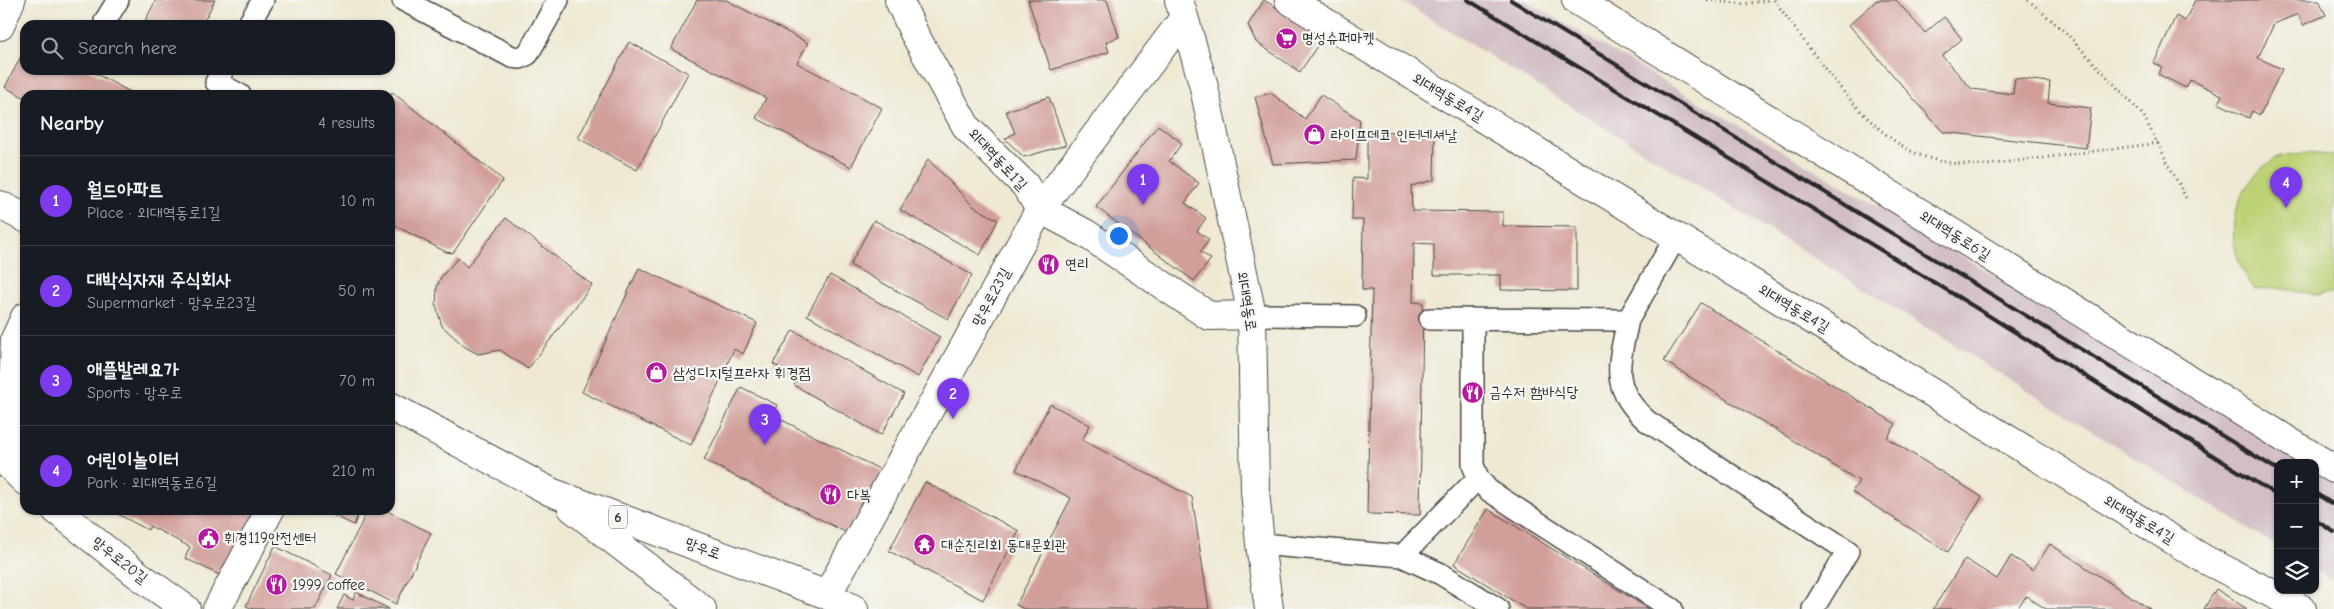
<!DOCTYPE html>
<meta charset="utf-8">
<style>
:root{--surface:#171b24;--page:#20242c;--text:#f1f3f6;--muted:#9ea1a6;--line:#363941;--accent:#7c3aed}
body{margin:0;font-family:"Comic Neue","Poor Story",sans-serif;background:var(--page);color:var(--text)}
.controls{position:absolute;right:15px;bottom:15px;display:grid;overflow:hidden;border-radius:10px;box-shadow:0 1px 4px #0004}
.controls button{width:45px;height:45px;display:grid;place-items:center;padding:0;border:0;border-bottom:1px solid var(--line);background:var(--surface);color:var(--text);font:25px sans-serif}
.you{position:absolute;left:1118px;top:235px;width:18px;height:18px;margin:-12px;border:4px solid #fff;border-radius:50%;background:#1a73e8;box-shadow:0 0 0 8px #1a73e833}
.badge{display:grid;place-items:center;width:32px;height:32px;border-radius:50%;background:var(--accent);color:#fff;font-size:16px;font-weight:700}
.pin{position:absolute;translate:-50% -41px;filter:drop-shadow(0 1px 2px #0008)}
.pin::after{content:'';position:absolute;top:26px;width:18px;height:15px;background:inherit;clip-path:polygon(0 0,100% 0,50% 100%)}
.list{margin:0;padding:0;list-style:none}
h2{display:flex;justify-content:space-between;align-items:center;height:65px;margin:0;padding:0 20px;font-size:21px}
h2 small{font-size:16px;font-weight:400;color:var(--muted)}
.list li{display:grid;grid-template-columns:32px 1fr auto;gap:15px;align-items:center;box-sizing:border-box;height:90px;padding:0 20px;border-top:1px solid var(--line)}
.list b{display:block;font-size:19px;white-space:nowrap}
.list p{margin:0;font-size:16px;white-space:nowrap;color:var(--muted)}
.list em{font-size:16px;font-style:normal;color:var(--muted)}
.icon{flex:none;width:28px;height:28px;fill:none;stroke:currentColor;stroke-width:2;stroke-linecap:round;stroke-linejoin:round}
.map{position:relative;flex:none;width:2334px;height:609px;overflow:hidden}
.search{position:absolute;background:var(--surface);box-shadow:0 1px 4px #0004;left:20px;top:20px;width:375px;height:55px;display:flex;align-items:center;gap:12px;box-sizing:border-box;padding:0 18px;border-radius:15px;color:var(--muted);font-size:19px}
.panel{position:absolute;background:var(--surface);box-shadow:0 1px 4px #0004;left:20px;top:90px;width:375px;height:425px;border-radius:15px}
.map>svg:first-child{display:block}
</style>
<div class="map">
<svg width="2334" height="609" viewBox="0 0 2334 609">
<rect width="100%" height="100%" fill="#f6f6f2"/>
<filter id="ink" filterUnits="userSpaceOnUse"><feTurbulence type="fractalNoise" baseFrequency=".02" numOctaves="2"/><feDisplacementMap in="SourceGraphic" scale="10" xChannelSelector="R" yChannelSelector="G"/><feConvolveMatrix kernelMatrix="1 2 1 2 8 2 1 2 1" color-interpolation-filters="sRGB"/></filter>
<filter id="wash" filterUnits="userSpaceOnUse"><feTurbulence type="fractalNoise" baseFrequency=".0096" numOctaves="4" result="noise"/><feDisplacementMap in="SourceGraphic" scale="20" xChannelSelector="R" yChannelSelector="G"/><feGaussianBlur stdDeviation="1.12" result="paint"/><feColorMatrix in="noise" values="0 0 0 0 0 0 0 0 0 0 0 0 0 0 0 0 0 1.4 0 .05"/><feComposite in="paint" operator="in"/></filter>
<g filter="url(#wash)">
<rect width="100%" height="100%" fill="#efe9d3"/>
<!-- industrial -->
<path fill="#d2bec3" d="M1400,0H1525L2315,463H2278V547Z
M2315,463L2334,474V582L2315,570Z"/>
<!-- green -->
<path fill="#bcd276" stroke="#747e50" d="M2303,153L2334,155V292L2319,295L2275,288L2255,290C2228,255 2225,213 2253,178C2259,171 2267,162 2276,158C2284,154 2295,154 2303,153Z"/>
<g id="blocks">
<!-- building -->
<path fill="#d19e9a" d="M156,0H215L202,25H152L145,21Z
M697,0H726L808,43L797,63L882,108L851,167L756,118L766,98L671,49Z
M1028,0H1107L1119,37L1106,42L1109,52L1051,70Z
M1264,0L1323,37L1300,72L1256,42L1248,25Z
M1877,0H1896L1925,33L1944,17L1962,39L1942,56L1972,89L2013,94L2015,78L2050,82L2048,103L2091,108L2086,148L1943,132L1849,25Z
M2195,0H2319L2326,15L2303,25L2298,14L2274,24L2258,58L2282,69L2260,115L2252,111L2249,118L2218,103L2222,95L2190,80L2186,88L2158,74L2162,67L2154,63L2176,16L2185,21Z
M629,42L688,73L637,170L578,138Z
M25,49V70H89L136,95H25V98L5,87Z
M392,92L503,180L453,253L446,252L390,223V95Z
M1271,93L1305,119L1321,95L1360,120L1356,160L1273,164L1255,97Z
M1049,97L1066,145L1024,157L1005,139L1015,133L1006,111Z
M1158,125L1182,143L1169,161L1199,183L1185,203L1206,218L1197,231L1209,240L1200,252L1211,259L1194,281L1096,207Z
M1367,131L1435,133L1434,180L1411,186L1412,211L1503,212V226L1577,227V291L1501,290V275H1434V244L1414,243L1413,302L1423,303L1420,515L1367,514L1372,290H1362L1363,220H1352L1353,178L1367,179Z
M928,159L973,206L998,220L980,255L900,210Z
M506,218L592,285L528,369L500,350L478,354L465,347L442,326L436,306L437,287L441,277L458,258L467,267Z
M874,220L972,275L948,319L850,265Z
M639,268L757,323L743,354L734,349L691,445L582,392Z
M830,275L940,337L918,377L807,315Z
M1701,303L1896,424L1887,438L1982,497L1948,552L1852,492L1859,481L1664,361Z
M793,330L904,394L881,435L794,385L798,378L773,364Z
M741,387L777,405L772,415L883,471L851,535L704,460Z
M1050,404L1090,425L1082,440L1192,497L1209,609H1024L1016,605L1071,498L1016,470Z
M925,482L1019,531L983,600L889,551Z
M1488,509L1649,609H1526L1454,564Z
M110,510H257L223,577L185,558L190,547L150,526L148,530Z
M322,510H360L354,525Z
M368,510H385L431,533L396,604L336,574Z
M2050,544L2150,609H2046L2026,596L2017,609H1933L1965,559L1997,579L2011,556L2033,570Z
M275,546L332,575L315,609H253L246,606Z
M2216,589L2247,609H2204Z
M356,592L389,609H337L344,595L353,600Z"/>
</g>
</g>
<g filter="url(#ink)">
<use href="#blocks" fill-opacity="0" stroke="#484844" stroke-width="1"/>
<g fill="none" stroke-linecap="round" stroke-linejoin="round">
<defs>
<path id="service" d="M403,0L512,57L520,58L528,54L558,0
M105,21L118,0
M248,25L263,0
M223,70L216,82L240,95
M1252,315L1355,316
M1430,319L1628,320C1619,364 1609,387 1647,421L1848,551L1813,609
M1473,319V465L1478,478L1488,490L1672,609
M1628,320L1676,237
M1260,544L1402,556L1441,574L1498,609
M1402,556L1478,478"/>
<path id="minor" d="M899,0L914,33L967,128L1025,185L1040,209L1085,233L1209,316L1252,315
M1289,0L2204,559L2302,609
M1576,0L2334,469
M0,26L11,0
M25,317L15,339L10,466L25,481
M56,510L137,574L186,609
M827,595L1040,209L1184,18
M217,609L270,510"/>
<path id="tertiary" d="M1179,0L1203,83L1252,315L1255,491L1260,544L1269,609"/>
<path id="primary" d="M0,205L25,218
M390,406L551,492L827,595L854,609
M572,508L702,609"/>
</defs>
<!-- service casing -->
<use href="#service" stroke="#484844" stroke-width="24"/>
<!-- minor casing -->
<use href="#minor" stroke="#484844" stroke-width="30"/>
<!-- tertiary casing -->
<use href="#tertiary" stroke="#484844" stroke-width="30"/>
<!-- primary casing -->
<use href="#primary" stroke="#484844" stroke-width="30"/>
<!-- path -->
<path stroke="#484844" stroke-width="3" stroke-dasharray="1 4" stroke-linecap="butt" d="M1707,0L1745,4L1769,0
M1774,0C1809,46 1862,129 1915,153C1938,163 1961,165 1986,165L2159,143
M2028,0L2066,33L2143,115L2187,200"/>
<!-- service -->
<use href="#service" stroke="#fff" stroke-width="21"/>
<!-- minor -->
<use href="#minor" stroke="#fff" stroke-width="28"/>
<!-- tertiary -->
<use href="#tertiary" stroke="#fff" stroke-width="28"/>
<!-- primary -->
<use href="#primary" stroke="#fff" stroke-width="28"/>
<!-- rail -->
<path stroke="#2b2b2b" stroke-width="4" d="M1468,0L1978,309L2278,496
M1511,0L2278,470
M2315,493L2334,505
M2315,520L2334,532"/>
</g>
</g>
<!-- icons -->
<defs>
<symbol id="supermarket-disc" viewBox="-11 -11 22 22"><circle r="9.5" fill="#b5179e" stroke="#f6f6f2"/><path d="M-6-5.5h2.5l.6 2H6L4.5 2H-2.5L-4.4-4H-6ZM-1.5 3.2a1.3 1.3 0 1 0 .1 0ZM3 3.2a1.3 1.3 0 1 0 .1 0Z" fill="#fff"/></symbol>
<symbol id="shop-disc" viewBox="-11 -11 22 22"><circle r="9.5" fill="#b5179e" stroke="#f6f6f2"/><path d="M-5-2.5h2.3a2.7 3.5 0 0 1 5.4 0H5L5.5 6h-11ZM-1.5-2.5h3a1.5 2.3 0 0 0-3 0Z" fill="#fff"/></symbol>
<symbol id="restaurant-disc" viewBox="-11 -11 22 22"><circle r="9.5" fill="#b5179e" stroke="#f6f6f2"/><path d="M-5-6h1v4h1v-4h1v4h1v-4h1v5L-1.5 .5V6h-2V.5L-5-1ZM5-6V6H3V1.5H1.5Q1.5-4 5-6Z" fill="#fff"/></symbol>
<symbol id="civic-disc" viewBox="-11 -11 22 22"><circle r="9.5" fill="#b5179e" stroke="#f6f6f2"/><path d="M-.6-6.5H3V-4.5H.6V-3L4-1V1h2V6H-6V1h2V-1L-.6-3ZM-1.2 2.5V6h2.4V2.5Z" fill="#fff"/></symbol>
<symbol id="temple-disc" viewBox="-11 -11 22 22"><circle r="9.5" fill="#b5179e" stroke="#f6f6f2"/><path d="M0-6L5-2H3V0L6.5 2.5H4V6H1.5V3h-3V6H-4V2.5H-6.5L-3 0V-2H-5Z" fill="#fff"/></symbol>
</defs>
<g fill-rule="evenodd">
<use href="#supermarket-disc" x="1274" y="26" width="25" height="25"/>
<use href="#shop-disc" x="1302" y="122" width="25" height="25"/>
<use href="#restaurant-disc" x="1036" y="252" width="25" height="25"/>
<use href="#shop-disc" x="644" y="360" width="25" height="25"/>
<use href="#restaurant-disc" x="1460" y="380" width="25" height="25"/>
<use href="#restaurant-disc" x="818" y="482" width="25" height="25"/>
<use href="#civic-disc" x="196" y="526" width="25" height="25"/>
<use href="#temple-disc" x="912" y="532" width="25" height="25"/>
<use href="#restaurant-disc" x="264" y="572" width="25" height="25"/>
</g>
<g text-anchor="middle" stroke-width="4.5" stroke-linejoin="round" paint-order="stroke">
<!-- shield labels -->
<rect fill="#f6f6f2" stroke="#686867" stroke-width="1" x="609" y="505.5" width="18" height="23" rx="4"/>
<g font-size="14" font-weight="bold" fill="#2b2b2b">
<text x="618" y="522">6</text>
</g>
<!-- poi labels -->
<g font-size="15" fill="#2b2b2b" stroke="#f6f6f2" text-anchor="start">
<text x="1302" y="43">명성슈퍼마켓</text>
<text x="1331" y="140">라이프데코 인터네셔날</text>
<text x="1065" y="269">연리</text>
<text x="673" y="378">삼성디지털프라자 휘경점</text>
<text x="1489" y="397">금수저 함바식당</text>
<text x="847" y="500">다복</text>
<text x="224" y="543">휘경119안전센터</text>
<text x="941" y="550">대순진리회 동대문회관</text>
<text x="292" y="590">1999 coffee</text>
</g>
<!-- street labels -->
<g font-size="15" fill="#2b2b2b" stroke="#f6f6f2">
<text transform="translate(1448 97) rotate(31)" y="5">외대역동로4길</text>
<text transform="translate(998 159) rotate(47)" y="5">외대역동로1길</text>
<text transform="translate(1955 235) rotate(32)" y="5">외대역동로6길</text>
<text transform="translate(991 297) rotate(-61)" y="5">망우로23길</text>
<text transform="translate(1247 301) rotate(81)" y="5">외대역동로</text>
<text transform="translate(1794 308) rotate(31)" y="5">외대역동로4길</text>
<text transform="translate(2139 519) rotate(31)" y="5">외대역동로4길</text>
<text transform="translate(703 548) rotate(20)" y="5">망우로</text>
<text transform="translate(120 560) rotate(38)" y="5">망우로20길</text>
</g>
</g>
</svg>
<div class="controls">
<button>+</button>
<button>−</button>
<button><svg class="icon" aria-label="layers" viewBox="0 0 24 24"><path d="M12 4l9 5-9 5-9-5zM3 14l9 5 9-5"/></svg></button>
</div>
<div class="you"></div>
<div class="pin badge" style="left:1143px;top:205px">1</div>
<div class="pin badge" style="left:953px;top:419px">2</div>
<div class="pin badge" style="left:765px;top:445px">3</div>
<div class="pin badge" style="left:2286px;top:208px">4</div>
<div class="search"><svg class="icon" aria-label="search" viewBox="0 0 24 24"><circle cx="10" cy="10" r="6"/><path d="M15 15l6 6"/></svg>Search here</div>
<section class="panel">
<h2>Nearby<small>4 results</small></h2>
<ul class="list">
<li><span class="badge">1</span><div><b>월드아파트</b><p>Place · 외대역동로1길</p></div><em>10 m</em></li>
<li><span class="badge">2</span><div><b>대박식자재 주식회사</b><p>Supermarket · 망우로23길</p></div><em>50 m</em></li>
<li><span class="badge">3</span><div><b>애플발레요가</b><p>Sports · 망우로</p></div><em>70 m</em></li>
<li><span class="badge">4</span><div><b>어린이놀이터</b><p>Park · 외대역동로6길</p></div><em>210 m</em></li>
</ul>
</section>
</div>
